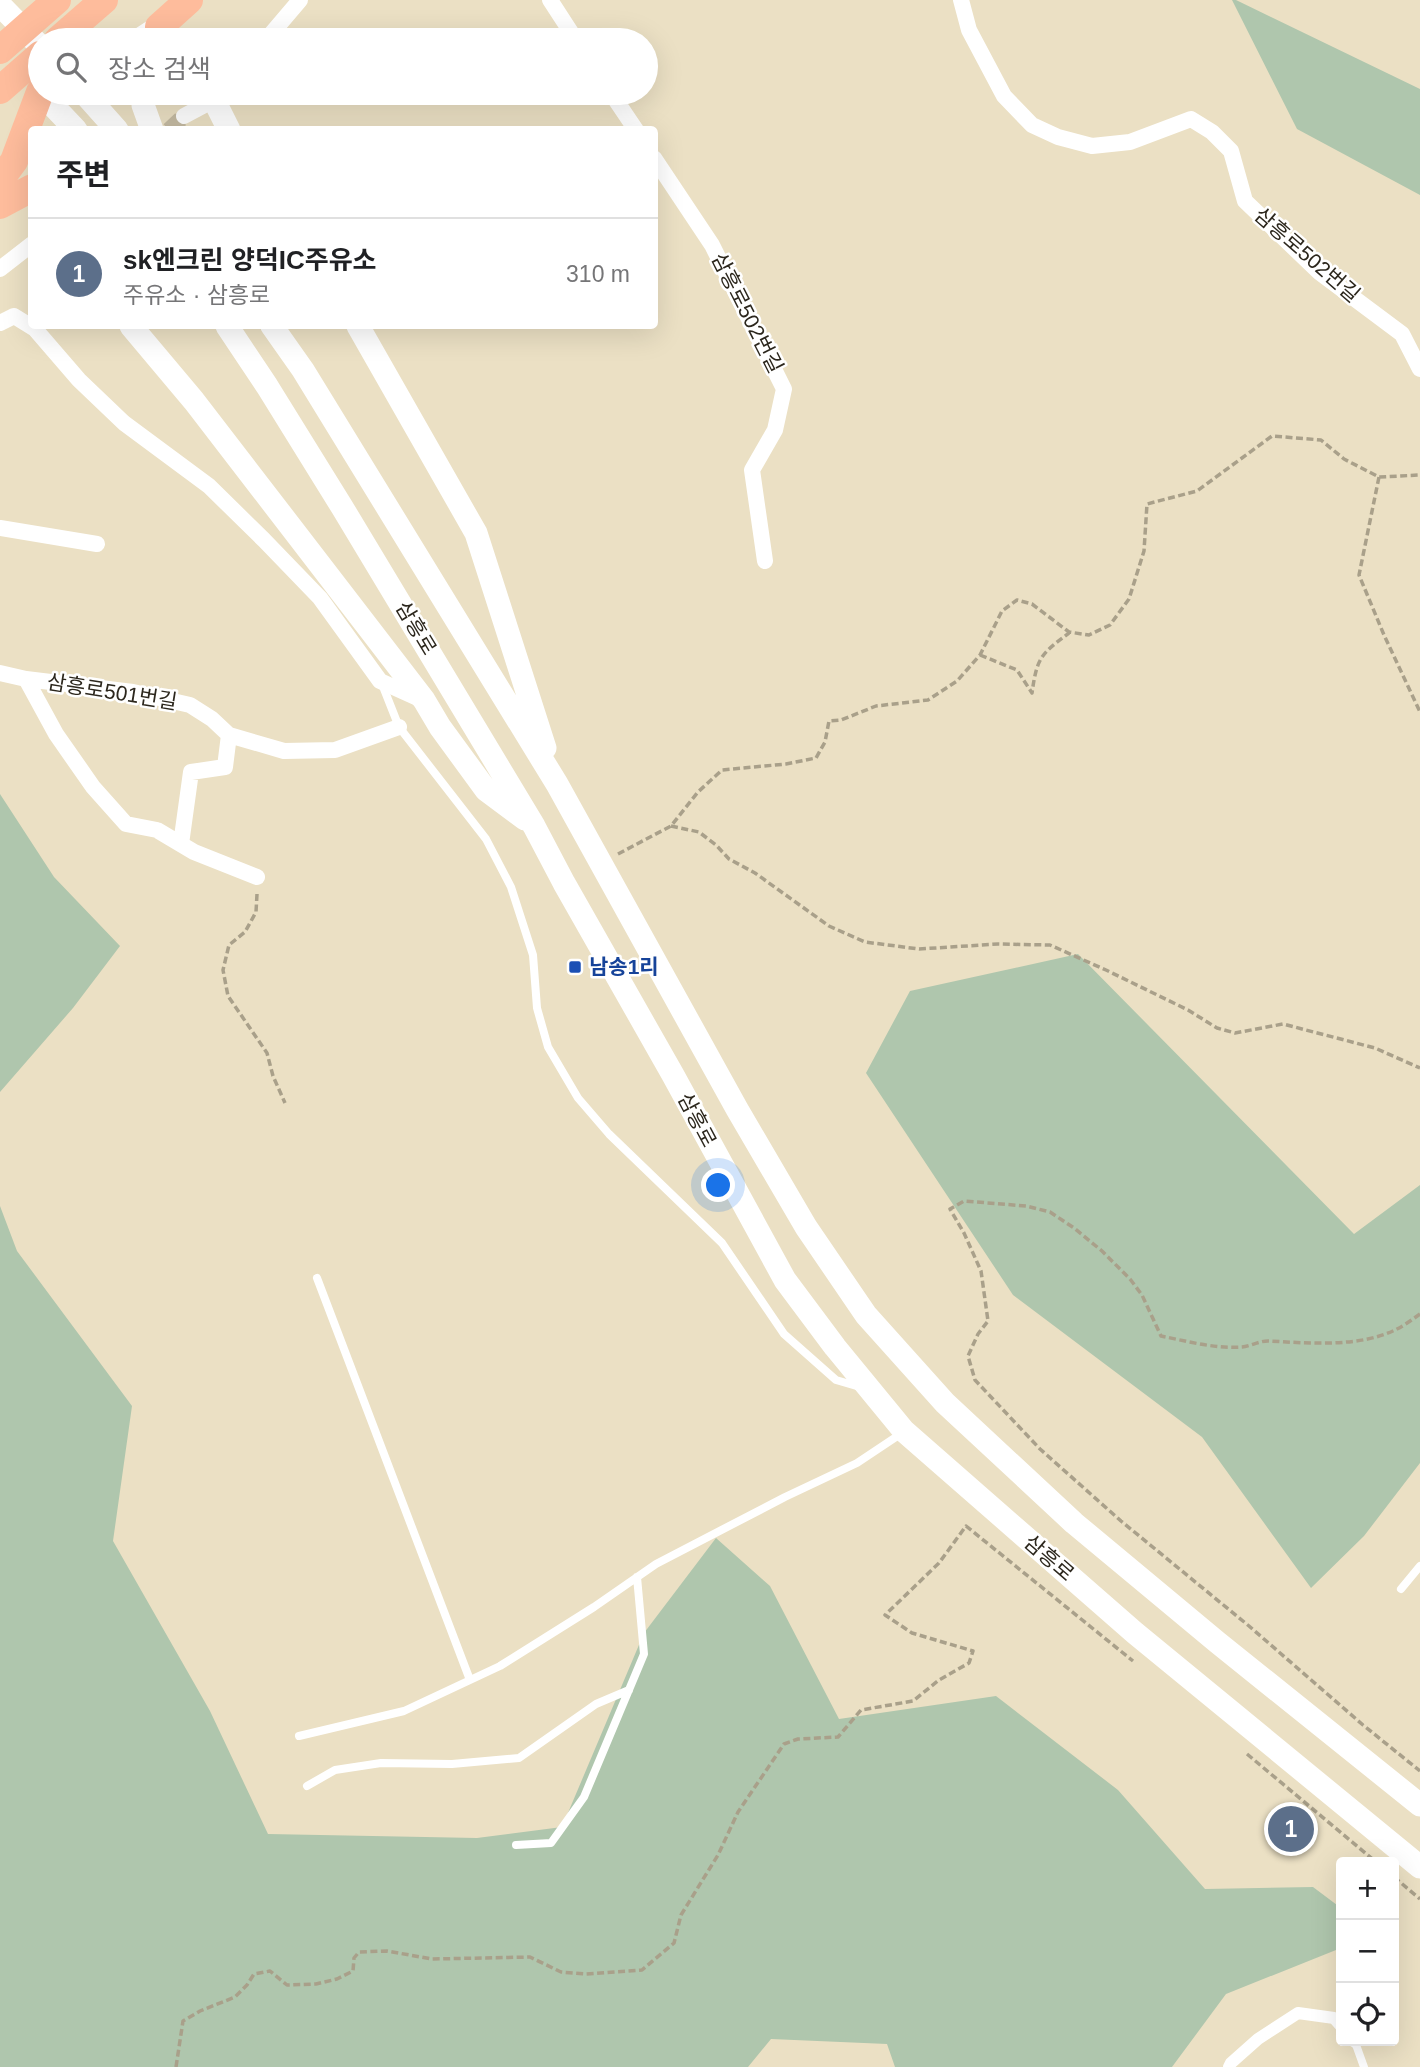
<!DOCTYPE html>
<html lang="ko">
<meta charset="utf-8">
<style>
:root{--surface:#fff;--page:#f2f2f2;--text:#202124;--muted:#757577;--line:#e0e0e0;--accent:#7c3aed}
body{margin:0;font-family:Arial,"Noto Sans KR",sans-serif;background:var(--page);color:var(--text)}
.controls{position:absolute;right:21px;bottom:21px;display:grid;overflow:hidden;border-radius:7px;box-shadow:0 7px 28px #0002}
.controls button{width:63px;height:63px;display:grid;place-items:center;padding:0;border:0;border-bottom:2px solid var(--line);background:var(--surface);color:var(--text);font:35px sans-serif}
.you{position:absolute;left:719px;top:1186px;width:24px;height:24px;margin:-18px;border:5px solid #fff;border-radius:50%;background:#1a73e8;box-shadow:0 0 0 10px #1a73e833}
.badge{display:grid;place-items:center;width:46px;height:46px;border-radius:50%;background:var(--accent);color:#fff;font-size:23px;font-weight:700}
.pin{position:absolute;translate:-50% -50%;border:4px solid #fff;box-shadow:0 2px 7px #0006}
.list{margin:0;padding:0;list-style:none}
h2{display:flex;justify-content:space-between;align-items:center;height:91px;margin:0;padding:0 28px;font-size:30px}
h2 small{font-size:23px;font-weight:400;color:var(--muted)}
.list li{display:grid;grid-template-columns:46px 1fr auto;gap:21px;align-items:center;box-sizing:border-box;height:112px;padding:0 28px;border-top:2px solid var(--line)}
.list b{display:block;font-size:26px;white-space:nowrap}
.list p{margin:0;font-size:23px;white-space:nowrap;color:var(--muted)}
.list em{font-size:23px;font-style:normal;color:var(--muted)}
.icon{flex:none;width:38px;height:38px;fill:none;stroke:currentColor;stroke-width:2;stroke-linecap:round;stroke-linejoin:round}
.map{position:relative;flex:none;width:1420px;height:2067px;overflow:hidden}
.search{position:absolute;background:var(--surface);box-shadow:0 7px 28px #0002;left:28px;top:28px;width:630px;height:77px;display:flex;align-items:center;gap:18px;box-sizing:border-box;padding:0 24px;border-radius:38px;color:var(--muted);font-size:26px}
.panel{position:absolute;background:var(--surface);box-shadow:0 7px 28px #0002;left:28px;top:126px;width:630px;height:203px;border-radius:7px}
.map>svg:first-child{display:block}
</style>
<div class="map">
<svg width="1420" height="2067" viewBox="0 0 1420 2067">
<rect width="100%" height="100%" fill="#ebe0c4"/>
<!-- green -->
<path fill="#afc6ad" d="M1232,0H1236L1420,89V195L1297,129Z
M0,794L54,877L120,946L73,1008L0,1092Z
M1078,954L1354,1234L1420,1185V1463L1364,1536L1311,1588L1202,1437L1013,1295L866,1073L910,991Z
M0,1206L17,1251L132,1406L113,1541L210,1711L268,1834L477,1838L562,1827L644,1633L716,1538L770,1586L839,1719L996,1696L1118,1790L1205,1889L1313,1887L1341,1908V1948L1226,1994L1172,2067H895L887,2044L771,2039L748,2067H0Z"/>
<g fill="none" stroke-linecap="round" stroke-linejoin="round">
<!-- minor-tunnel -->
<path stroke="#c5bba3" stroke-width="16" stroke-dasharray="16 8" stroke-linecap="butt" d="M169,130L184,116"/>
<!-- path -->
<path stroke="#a9a08a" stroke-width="3.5" stroke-dasharray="7 3.5" stroke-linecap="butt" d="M1379,477L1359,575L1384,635L1420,712
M980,655L1017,670L1032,693C1037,657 1041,654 1069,633
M671,826L699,832L716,845L729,859L755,873L829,926L865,942L919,949L998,944L1050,945L1106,970L1188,1010L1217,1028L1235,1033L1283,1024L1375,1048L1420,1068
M618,854L671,826L698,792L722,770L786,764L816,758L825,742L829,721L841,720L876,706L928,700L957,681L980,655L1002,611L1017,600L1032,604L1069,632L1089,635L1110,625L1129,599L1144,551L1147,504L1197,491L1272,436L1321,440L1344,459L1379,477L1420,475
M257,894L256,912L245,932L229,945L223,970L228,996L267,1053L273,1076L285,1103
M1420,1314C1413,1319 1405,1325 1397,1329C1360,1348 1308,1343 1268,1341C1259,1341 1251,1346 1242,1347C1215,1349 1186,1341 1161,1336L1142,1295L1130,1279L1102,1251L1074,1228L1050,1212L1026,1206L964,1201L950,1209L964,1233L981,1271L988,1321L978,1334L968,1356L975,1380L1040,1449L1121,1521L1249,1626L1363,1725L1420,1771
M1247,1754L1376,1862
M1394,1877L1420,1899
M176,2067L183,2021L200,2011L235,1997L247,1985L254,1974L270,1971L287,1985L316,1984L337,1979L353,1971L354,1958L359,1952L387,1951L432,1959L530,1957L561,1972L585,1974L642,1970L674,1943L681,1915L718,1855L738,1812L784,1744L798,1739L838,1737L861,1710L913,1701L939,1680L969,1663L973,1651L912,1633L885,1615L939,1563L966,1526L1133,1661"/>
<!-- service -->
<path stroke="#fff" stroke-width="8" d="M382,684L399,727L486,839L511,887L533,955L537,1008L548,1047L578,1098L609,1134L722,1243L784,1334L836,1380L860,1387
M317,1278L470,1680
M1401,1589L1420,1566
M299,1736L404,1711L500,1666L594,1607L656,1564L785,1497L857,1463L902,1433
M307,1786L335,1770L381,1763L452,1764L519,1758L596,1704L629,1690
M516,1845L551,1843L584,1797L644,1654L637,1577
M1355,2042L1364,2067"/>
<!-- pedestrian -->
<path stroke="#fff" stroke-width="12" d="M1354,2041L1355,2042
M1229,2067L1231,2063L1258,2039L1298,2013L1334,2018L1341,2026"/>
<!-- minor -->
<path stroke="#fff" stroke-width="16" d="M550,0L576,40
M961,0L969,30L1004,96L1032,125L1058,137L1092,146L1130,142L1191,119L1212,132L1231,151L1245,201L1319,272L1402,334L1420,369
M266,40L300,0
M611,93L636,130
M184,116L214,100L220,94
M654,158L712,245L784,389L775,430L752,470L765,561
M0,269L32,244
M0,323L14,316L35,329L79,380L124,423L209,486L264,540L320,598L380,681L422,700
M0,528L97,544
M0,673L26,679L56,734L93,787L126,824L157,830L194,852L257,877
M26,679L133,692L190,705L212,719L229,735L284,751L335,750L399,727
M181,844L191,772L225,767L229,735"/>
<!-- secondary -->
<path stroke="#fff" stroke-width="23" d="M0,5L40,46
M139,40L159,27
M41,93L76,130
M84,93L117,130
M144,93L143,105L152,130
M214,100L229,130
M131,326L194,401L424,700L440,727L486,790L525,819
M227,326L267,386L342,507L534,826L564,883L673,1075L785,1280L835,1347L904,1431L1135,1633L1420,1867
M272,326L303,370L557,784L737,1109L806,1227L866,1315L945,1403L1074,1523L1217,1642L1420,1805
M358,326L476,533L545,748"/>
<!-- trunk -->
<path stroke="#febc9c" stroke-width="28" d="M159,27L189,0
M58,40L104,0
M0,50L57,0
M0,90L40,55
M0,180L14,161L40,92
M0,205L32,188"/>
</g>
<!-- markers -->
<rect fill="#1a4fb4" stroke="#fff" stroke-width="2.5" x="568" y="960" width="14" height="14" rx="3.5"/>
<g text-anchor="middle" stroke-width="5" stroke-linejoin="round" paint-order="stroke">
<!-- street labels -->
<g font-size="21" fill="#2c271d" stroke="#fff">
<text transform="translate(1307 255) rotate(41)" y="7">삼흥로502번길</text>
<text transform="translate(747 313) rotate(63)" y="7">삼흥로502번길</text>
<text transform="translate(416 628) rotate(59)" y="7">삼흥로</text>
<text transform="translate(112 692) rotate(9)" y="7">삼흥로501번길</text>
<text transform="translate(697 1120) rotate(62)" y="7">삼흥로</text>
<text transform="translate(1049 1558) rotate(41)" y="7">삼흥로</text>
</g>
<!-- transit labels -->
<g font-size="21" font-weight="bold" fill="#164399" stroke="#fff" text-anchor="start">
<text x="589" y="974">남송1리</text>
</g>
</g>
</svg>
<div class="controls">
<button>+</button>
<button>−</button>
<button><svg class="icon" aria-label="locate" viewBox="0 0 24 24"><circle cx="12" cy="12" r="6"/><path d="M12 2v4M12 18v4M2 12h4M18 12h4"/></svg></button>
</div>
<div class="you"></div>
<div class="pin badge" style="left:1291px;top:1829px;background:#5c6f8a">1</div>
<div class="search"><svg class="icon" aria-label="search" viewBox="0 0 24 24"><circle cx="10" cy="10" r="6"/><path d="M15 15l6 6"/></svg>장소 검색</div>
<section class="panel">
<h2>주변<small></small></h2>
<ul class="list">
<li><span class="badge" style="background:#5c6f8a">1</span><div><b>sk엔크린 양덕IC주유소</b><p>주유소 · 삼흥로</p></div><em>310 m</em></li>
</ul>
</section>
</div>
